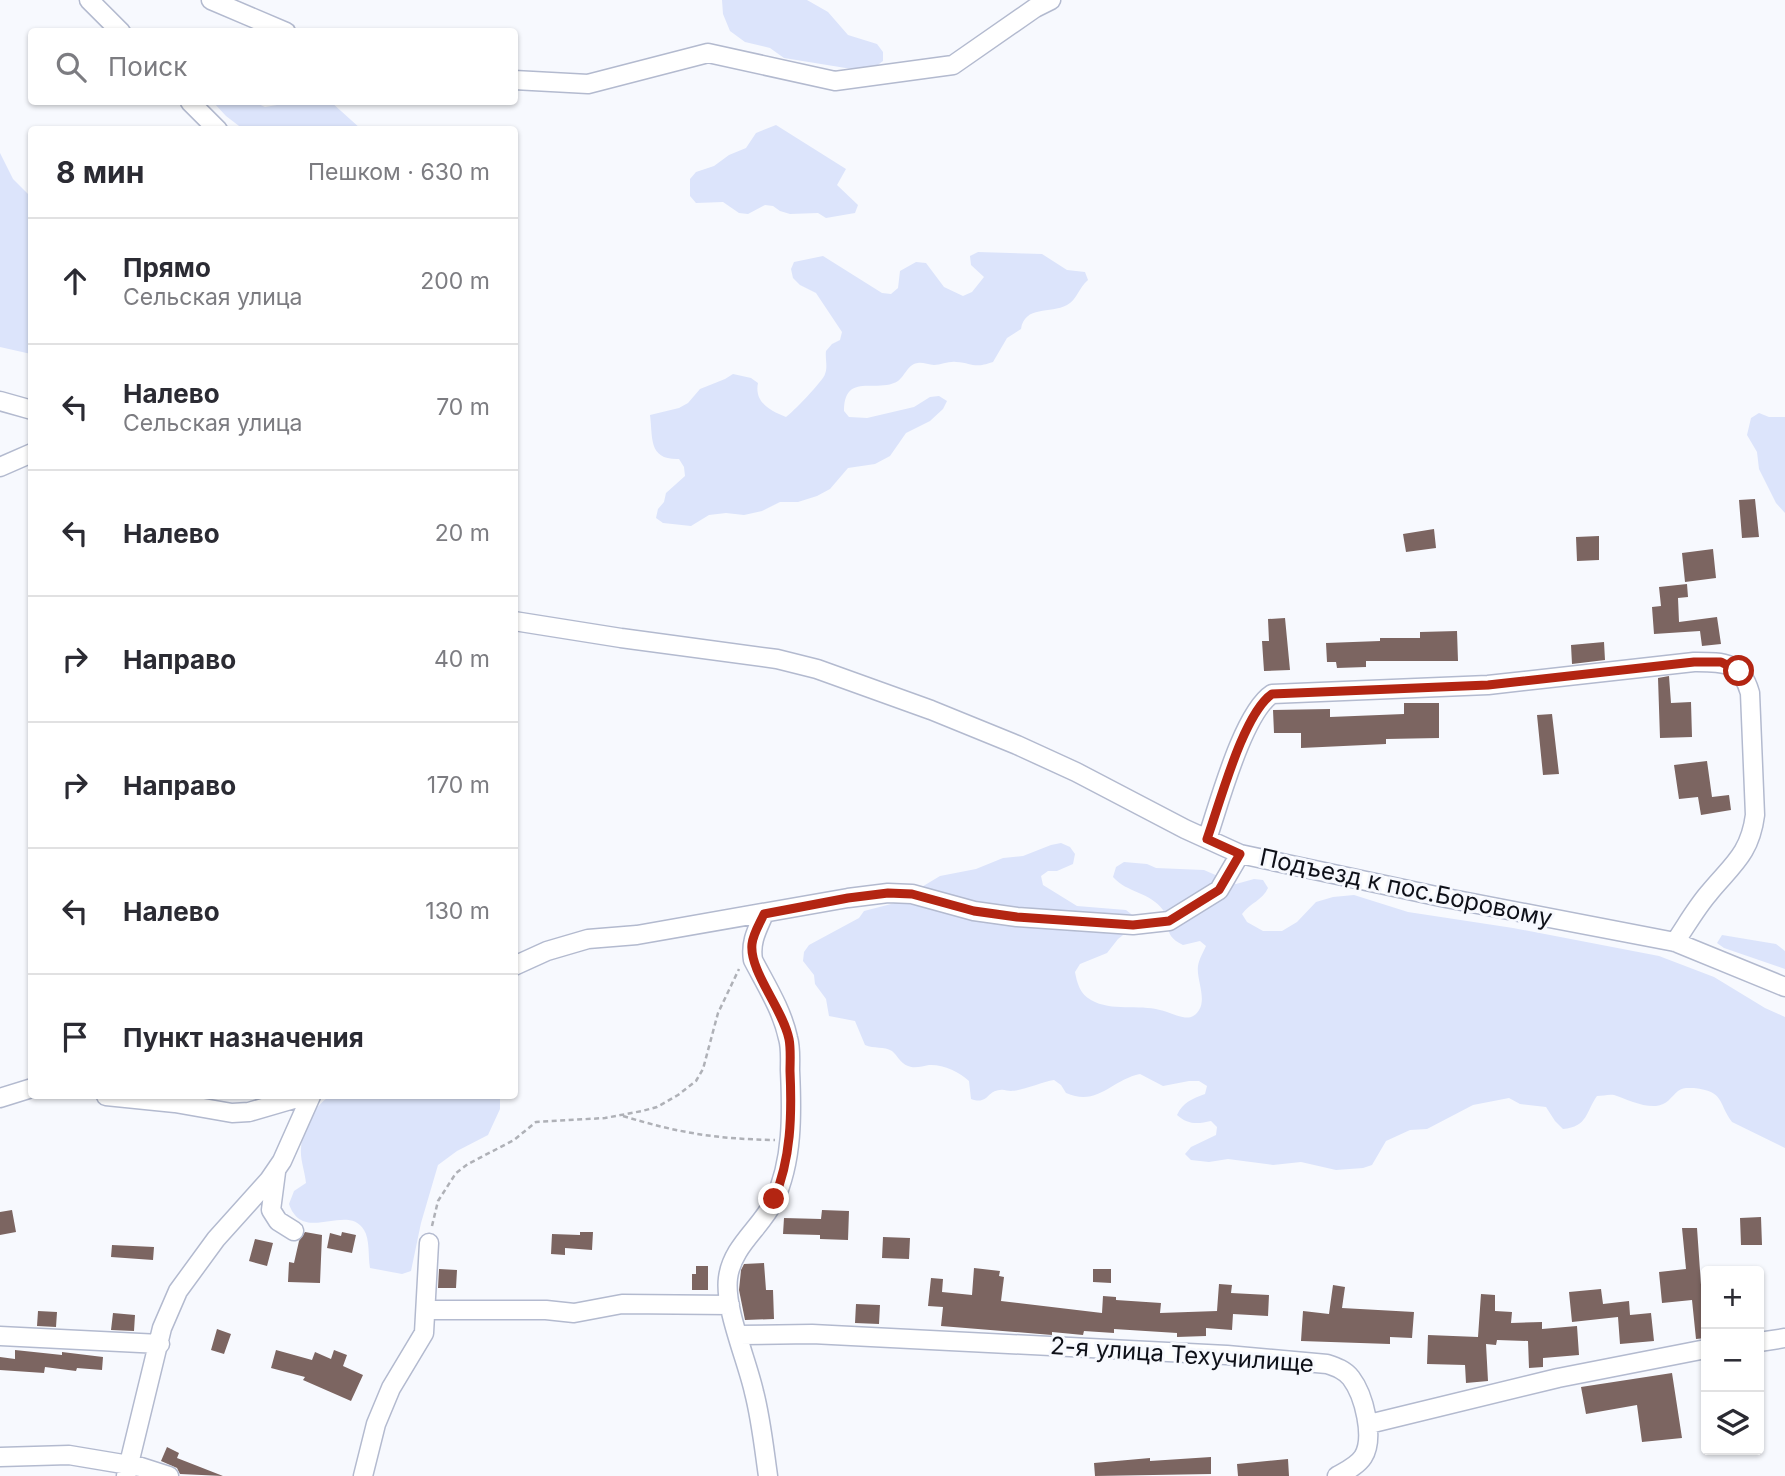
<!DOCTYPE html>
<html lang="ru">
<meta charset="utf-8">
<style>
:root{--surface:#fff;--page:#f2f2f3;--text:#2b2b33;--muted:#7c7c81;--line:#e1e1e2}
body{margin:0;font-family:Inter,sans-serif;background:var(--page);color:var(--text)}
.controls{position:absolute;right:21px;bottom:21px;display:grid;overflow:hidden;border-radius:7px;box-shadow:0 2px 5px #0004}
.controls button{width:63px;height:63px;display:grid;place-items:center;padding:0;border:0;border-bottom:2px solid var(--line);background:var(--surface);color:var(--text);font:35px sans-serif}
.stop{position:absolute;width:21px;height:21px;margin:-16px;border:5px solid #b32512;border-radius:50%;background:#fff}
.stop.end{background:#b32512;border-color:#fff;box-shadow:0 2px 7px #0008}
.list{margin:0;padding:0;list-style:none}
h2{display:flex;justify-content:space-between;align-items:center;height:91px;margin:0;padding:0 28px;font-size:30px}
h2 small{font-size:23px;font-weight:400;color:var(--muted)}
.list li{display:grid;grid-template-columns:46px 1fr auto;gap:21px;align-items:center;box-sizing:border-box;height:126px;padding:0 28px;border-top:2px solid var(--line)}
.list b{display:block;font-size:26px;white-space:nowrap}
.list p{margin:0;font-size:23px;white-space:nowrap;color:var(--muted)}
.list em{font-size:23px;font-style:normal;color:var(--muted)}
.icon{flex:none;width:38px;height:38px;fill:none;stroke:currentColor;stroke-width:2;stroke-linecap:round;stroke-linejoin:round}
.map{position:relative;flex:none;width:1785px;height:1476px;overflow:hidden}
.search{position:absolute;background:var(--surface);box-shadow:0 2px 5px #0004;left:28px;top:28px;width:490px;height:77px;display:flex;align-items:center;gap:18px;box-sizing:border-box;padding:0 24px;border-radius:7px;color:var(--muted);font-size:26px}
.panel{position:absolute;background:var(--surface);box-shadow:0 2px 5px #0004;left:28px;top:126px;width:490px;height:973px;border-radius:7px}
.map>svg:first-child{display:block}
</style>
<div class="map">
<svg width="1785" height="1476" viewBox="0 0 1785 1476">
<rect width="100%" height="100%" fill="#f7f9fe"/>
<!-- green -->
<path fill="#dce4fb" d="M722,0H807L828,12L848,35L877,44L883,52V61L875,67L858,70L784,58L770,48L745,42L730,31L723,14Z
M213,102H254L265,107L295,102H331L361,129H243L226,116Z
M776,125L846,169L837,185L858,205L855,213L826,218L818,213L790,214L780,211L773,206L765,205L748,214L739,213L723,202L696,203L690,196V179L696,172L714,166L729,155L746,148L756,133Z
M0,153L13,179L31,197V354L0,347Z
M978,252L1042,254L1067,270L1085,272L1088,280C1079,287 1077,300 1067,305C1050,314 1025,305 1021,329L1007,338L993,362C973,369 973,363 956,362C949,361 941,365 934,365C929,365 922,362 918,363C908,364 905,376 898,381C877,394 844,371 844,411L849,417L867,418L914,407L930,397L939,396L947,401L943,409L930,421L906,433L890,456L875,464L848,468L830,489L817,496L798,502H780L762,511L744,515L726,513L709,515L691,526L663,523L656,518L658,509L664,502L666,493L685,476L684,467L679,459C648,460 653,438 650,415L679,408L688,403L700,389L725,379L733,374L751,378L758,383C754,402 770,411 786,417C791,414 824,380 825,374C828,367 825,358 826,351L832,344L840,340L842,332L816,293L800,285L793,278L791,269L794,262L823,256L882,293L891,294L898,288L900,271L916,262L926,263L944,287L963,296L972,292L984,277L971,265L970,256Z
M1759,413L1769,417H1785V513L1776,503L1759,469L1757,452L1747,435L1751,418Z
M1061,843L1070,847L1075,854L1073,864L1057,871H1048L1041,876L1043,885L1077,906L1126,910L1135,917L1132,928L1118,939L1107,953L1080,964L1075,972C1077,983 1080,994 1091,1000C1112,1012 1138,1004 1160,1010C1171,1012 1187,1023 1196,1014C1209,1002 1196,980 1198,966C1199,959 1203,953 1206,946L1200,941L1183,945C1159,933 1175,925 1163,910C1150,892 1127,893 1113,877L1116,867L1124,862L1147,864L1156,868L1204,870L1236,884L1254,879L1263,880L1268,888C1263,900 1250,903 1242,914L1247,922L1263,931H1282L1297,922L1316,902L1333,897L1354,895L1408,912L1513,928L1659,956L1714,977L1765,1008L1785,1017V1148L1732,1122C1717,1101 1725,1092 1694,1088C1689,1088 1683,1087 1678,1091C1671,1097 1667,1105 1656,1106C1642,1107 1626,1099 1614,1095C1609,1094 1602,1096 1597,1096C1586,1111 1588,1127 1563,1129L1555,1121L1546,1107L1520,1104L1509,1098L1473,1105L1427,1129L1410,1130L1386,1141L1372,1165L1363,1168L1336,1170L1301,1162L1273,1165L1228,1159L1209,1162L1191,1160L1185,1154L1191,1147L1216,1135L1217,1127L1211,1121C1198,1124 1188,1125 1177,1115C1183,1102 1192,1099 1205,1094L1207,1086L1199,1081H1189L1163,1086L1140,1074C1111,1080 1098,1107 1066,1093L1061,1085L1054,1080C1042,1082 1021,1091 1011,1091C1007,1091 1004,1089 1000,1090C986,1091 989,1105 971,1099L969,1081C960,1072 942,1064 929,1065C922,1066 915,1069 908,1066C900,1063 898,1056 892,1051C884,1046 874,1049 865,1045L855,1021L829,1016L826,999L815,984L814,975L803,961L804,952L809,945L859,918L864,911L895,903L940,876L976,869L1003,858L1023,856L1051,845Z
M1722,935L1776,944L1785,951V969L1724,948L1717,943Z
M330,1096H500V1109L488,1135L457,1151L438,1165L421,1223L411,1271L402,1274L370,1268C368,1257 370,1239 364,1230C347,1202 303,1245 289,1204L294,1191L306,1183C305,1172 300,1159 301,1149C302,1129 313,1107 330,1096Z"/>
<!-- building -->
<path fill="#7c6561" d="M1755,499L1759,537L1742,538L1739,500Z
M1434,529L1436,548L1406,552L1403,534Z
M1599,536V560L1577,561L1576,537Z
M1713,549L1716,578L1685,582L1682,553Z
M1687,584L1688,597L1678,598L1679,622L1717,617L1721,644L1702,646L1700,631L1654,634L1652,607L1661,606L1659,587Z
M1285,618L1290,670L1264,671L1262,641H1269L1268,619Z
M1457,631L1458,661H1366V667L1337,668L1336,662H1327L1326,643L1380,641V638H1420V632Z
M1604,642L1605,660L1572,664L1571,645Z
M1669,676L1671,703L1691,702L1692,737L1660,738L1658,678Z
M1404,703H1439V738L1386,739V744L1301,748V733H1274L1273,710L1330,709V717L1404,714Z
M1552,714L1559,774L1543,775L1537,715Z
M1707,761L1712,797L1729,795L1731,810L1701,815L1698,797L1679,799L1674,765Z
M12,1210L16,1232L0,1235V1212Z
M822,1210L849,1211L848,1240L820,1239V1235L783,1234L784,1218L821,1219Z
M1761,1217L1762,1245H1741L1740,1218Z
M1682,1228H1697L1702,1299L1706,1298V1338L1696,1339L1692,1300L1662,1303L1659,1272L1686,1269Z
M305,1232L322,1235L320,1283L288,1282L289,1262L294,1263L299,1241Z
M342,1232L356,1235L352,1253L327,1248L330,1233L341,1236Z
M580,1232H593L592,1250L565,1248V1255L551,1254L552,1234L580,1235Z
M883,1237L910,1238L909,1259L882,1258Z
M255,1239L273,1243L267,1266L249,1261Z
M112,1245L154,1247L153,1260L111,1257Z
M764,1263L766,1290H773L774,1319L745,1320L739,1290L741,1270L744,1264Z
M696,1266H708V1290H692V1274H696Z
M974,1268L1000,1271L999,1276L1004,1277L1001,1301L1102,1313L1103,1296L1116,1297V1300L1161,1303L1160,1313L1217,1311L1219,1284L1232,1285L1231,1293L1269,1295L1268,1316L1233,1314L1232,1330L1206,1328V1336L1177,1337V1333L1114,1329V1333L1084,1331L1083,1335L1052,1332V1335L941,1326L943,1307L928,1306L931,1278L943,1279L942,1292L972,1295Z
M439,1269L457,1270L456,1288H438Z
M1093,1269H1111V1283L1093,1282Z
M1333,1285L1345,1287L1342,1308L1414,1312L1412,1338L1390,1337V1344L1301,1341L1303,1311L1329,1314Z
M1601,1289L1603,1304L1629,1301L1630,1315L1651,1313L1654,1341L1620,1344L1618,1317L1572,1322L1569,1292Z
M1481,1294L1495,1295V1311L1512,1312L1511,1323L1542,1322V1329L1577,1326L1579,1355L1543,1358V1367L1529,1368L1528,1341L1497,1340L1496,1345L1486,1344L1488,1381L1466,1383L1465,1365L1427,1364L1428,1335L1478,1337Z
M856,1304L880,1305L879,1324L855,1323Z
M38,1311L57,1312L56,1327L37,1326Z
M113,1313L135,1315L134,1331L111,1330Z
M217,1329L231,1334L224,1354L211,1350Z
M15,1350L62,1355V1352L103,1357L102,1370L77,1368L76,1371L45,1367L44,1373L0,1370V1357L15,1359Z
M276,1350L312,1360L315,1352L331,1359L334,1350L347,1355L343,1366L363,1375L351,1401L303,1380L305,1377L271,1368Z
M1672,1373L1682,1438L1642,1442L1637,1405L1586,1414L1581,1387Z
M167,1447L179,1453L177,1458L223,1476L180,1474L177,1468L161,1461Z
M1211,1457V1474L1095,1476L1094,1463L1150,1458V1461Z
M1288,1459L1289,1476H1238L1237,1464Z"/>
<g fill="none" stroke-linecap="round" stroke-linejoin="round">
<defs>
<path id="minor" d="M89,0L121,32
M211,0L286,32
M514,80L588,84L708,53L835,81L953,65L1035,8L1051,0
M190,102L218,130
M0,401L32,410
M0,467L32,453
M514,621L621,638L777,659L817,669L931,710L1017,745L1076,772L1185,829L1240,854L1441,897L1675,942L1785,987
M1207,839C1219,804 1243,713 1272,694L1488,685L1694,662C1723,662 1741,661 1750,693L1755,815C1750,854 1732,865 1709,893C1696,908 1686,926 1675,942
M764,914C757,930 750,942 753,960C766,985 782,1010 788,1038C791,1048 790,1059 790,1070C792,1113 793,1161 774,1201C761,1228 732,1246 728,1278C724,1308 747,1360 754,1392C761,1419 764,1448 768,1476
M514,966L547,951L588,939L637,935L848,898L888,893L912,894L974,911L1017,917L1133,925L1169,921L1219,890L1240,854
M106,1096L175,1103L232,1113L249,1112L304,1096
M0,1098L32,1088
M276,1172L271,1210L278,1221L294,1231
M426,1310H546L574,1313L622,1304L730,1305
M739,1335L812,1334L1227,1355L1327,1364C1336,1367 1345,1370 1351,1378C1364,1395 1375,1438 1363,1457C1357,1466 1346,1471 1337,1476
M0,1336L160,1344
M1759,1342L1785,1338
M1369,1424L1558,1378L1706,1349
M0,1457L69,1455L141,1467L169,1476
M126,1476L162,1328L178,1291L216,1239L269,1180L282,1161L311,1096
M363,1476L376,1424L391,1388L424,1333L429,1243"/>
</defs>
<!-- minor casing -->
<use href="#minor" stroke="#b3bacf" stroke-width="21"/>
<!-- path -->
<path stroke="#afb1b7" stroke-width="2.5" stroke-dasharray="5 3.5" stroke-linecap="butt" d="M623,1116C679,1133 716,1139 775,1140
M432,1226L438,1201L456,1173L468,1164L514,1140L536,1122L605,1118L642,1111L657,1107L678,1095L696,1081L703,1069L718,1013L739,969"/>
<!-- minor -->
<use href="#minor" stroke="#fff" stroke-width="18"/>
</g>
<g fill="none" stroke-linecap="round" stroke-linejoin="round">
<!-- route -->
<path stroke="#b32512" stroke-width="9" d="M774,1199C791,1159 792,1115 790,1071C790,1061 791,1049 789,1039C783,1009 749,971 752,944C753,934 760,923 764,914L848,898L888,893L912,894L974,911L1017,917L1133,925L1169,921L1219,890L1240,854L1207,839C1220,803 1243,714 1272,694L1488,685L1694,662H1721L1739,671"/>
</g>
<g text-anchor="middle" stroke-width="6" stroke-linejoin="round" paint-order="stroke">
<!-- street labels -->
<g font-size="24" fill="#0f1119" stroke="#f7f9fe">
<text transform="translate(1406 888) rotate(12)" y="8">Подъезд к пос.Боровому</text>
<text transform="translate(1182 1355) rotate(4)" y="8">2-я улица Техучилище</text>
</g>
</g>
</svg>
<div class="controls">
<button>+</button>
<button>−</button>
<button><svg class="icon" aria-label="layers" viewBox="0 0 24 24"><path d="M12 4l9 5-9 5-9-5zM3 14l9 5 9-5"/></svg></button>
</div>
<div class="stop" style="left:1739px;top:671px"></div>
<div class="stop end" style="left:774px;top:1199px"></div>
<div class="search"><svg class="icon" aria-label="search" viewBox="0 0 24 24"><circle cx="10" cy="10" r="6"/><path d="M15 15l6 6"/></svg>Поиск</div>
<section class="panel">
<h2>8 мин<small>Пешком · 630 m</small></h2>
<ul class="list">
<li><svg class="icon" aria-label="ahead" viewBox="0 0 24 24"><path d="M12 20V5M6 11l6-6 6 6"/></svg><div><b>Прямо</b><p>Сельская улица</p></div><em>200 m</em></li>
<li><svg class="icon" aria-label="left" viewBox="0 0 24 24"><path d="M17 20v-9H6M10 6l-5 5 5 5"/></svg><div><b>Налево</b><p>Сельская улица</p></div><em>70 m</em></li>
<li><svg class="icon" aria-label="left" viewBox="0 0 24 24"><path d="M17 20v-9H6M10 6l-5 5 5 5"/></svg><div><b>Налево</b></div><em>20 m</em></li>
<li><svg class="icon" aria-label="right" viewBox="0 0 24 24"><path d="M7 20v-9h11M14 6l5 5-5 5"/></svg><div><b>Направо</b></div><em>40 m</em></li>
<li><svg class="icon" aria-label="right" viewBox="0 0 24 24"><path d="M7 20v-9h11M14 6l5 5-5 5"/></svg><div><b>Направо</b></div><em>170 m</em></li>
<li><svg class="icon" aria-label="left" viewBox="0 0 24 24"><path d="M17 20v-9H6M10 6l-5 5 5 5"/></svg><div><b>Налево</b></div><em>130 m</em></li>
<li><svg class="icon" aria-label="arrive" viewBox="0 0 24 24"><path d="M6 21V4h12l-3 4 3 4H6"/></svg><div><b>Пункт назначения</b></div></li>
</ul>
</section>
</div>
